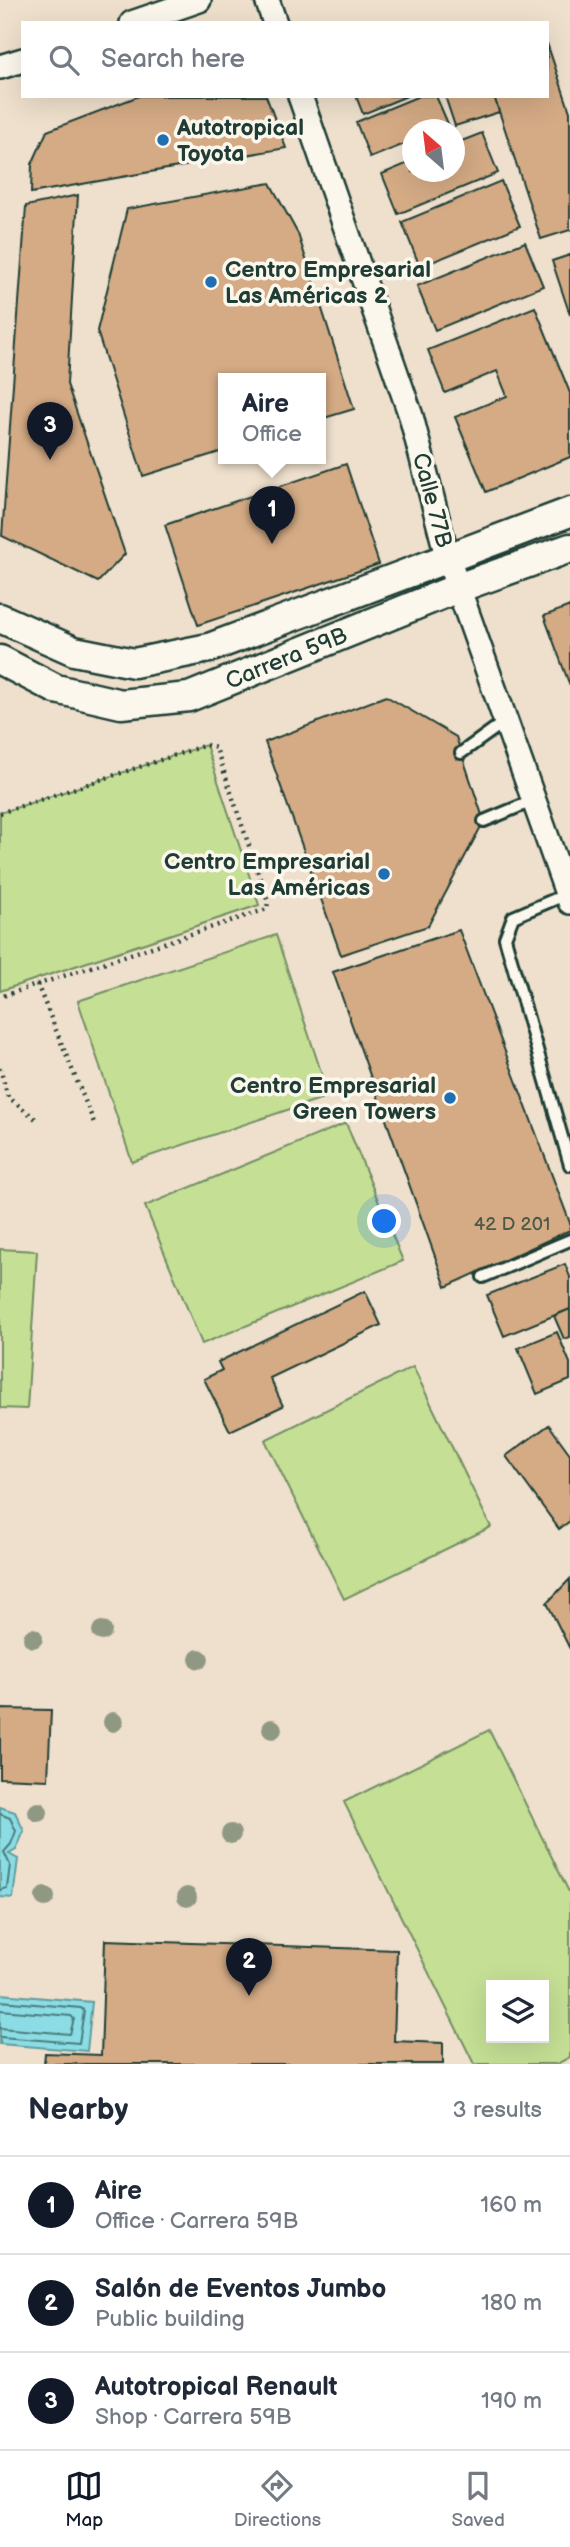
<!DOCTYPE html>
<meta charset="utf-8">
<style>
:root{--surface:#fff;--page:#f6f6f7;--text:#1f2937;--muted:#747a83;--line:#e0e1e3;--accent:#111827}
body{margin:0;font-family:"Balsamiq Sans",sans-serif;background:var(--page);color:var(--text)}
.controls{position:absolute;right:21px;bottom:21px;display:grid;overflow:hidden;border-radius:0px;box-shadow:0 7px 28px #0002}
.controls button{width:63px;height:63px;display:grid;place-items:center;padding:0;border:0;border-bottom:2px solid var(--line);background:var(--surface);color:var(--text);font:35px sans-serif}
.compass{position:absolute;left:402px;top:119px;width:63px;height:63px;border-radius:50%;background:var(--surface);box-shadow:0 7px 28px #0002;rotate:332deg}
.you{position:absolute;left:385px;top:1222px;width:24px;height:24px;margin:-18px;border:5px solid #fff;border-radius:50%;background:#1a73e8;box-shadow:0 0 0 10px #1a73e833}
.badge{display:grid;place-items:center;width:46px;height:46px;border-radius:50%;background:var(--accent);color:#fff;font-size:23px;font-weight:700}
.pin{position:absolute;translate:-50% -58px;filter:drop-shadow(0 2px 4px #0008)}
.pin::after{content:'';position:absolute;top:37px;width:24px;height:21px;background:inherit;clip-path:polygon(0 0,100% 0,50% 100%)}
.popup{position:absolute;left:218px;top:373px;width:108px;height:91px;box-sizing:border-box;display:grid;place-content:center;border-radius:0px;background:var(--surface);filter:drop-shadow(0 2px 5px #0005);font-size:23px;white-space:nowrap;color:var(--muted)}
.popup b{font-size:26px;color:var(--text)}
.popup::after{content:'';position:absolute;left:50%;top:100%;margin-left:-14px;border:14px solid transparent;border-top-color:var(--surface)}
.list{margin:0;padding:0;list-style:none}
h2{display:flex;justify-content:space-between;align-items:center;height:91px;margin:0;padding:0 28px;font-size:30px}
h2 small{font-size:23px;font-weight:400;color:var(--muted)}
.list li{display:grid;grid-template-columns:46px 1fr auto;gap:21px;align-items:center;box-sizing:border-box;height:98px;padding:0 28px;border-top:2px solid var(--line)}
.list b{display:block;font-size:26px;white-space:nowrap}
.list p{margin:0;font-size:23px;white-space:nowrap;color:var(--muted)}
.list em{font-size:23px;font-style:normal;color:var(--muted)}
.icon{flex:none;width:38px;height:38px;fill:none;stroke:currentColor;stroke-width:2;stroke-linecap:round;stroke-linejoin:round}
.map{position:relative;flex:none;width:570px;height:2064px;overflow:hidden}
.search{position:absolute;background:var(--surface);box-shadow:0 7px 28px #0002;left:21px;right:21px;top:21px;height:77px;display:flex;align-items:center;gap:18px;box-sizing:border-box;padding:0 24px;border-radius:0px;color:var(--muted);font-size:26px}
.sheet{height:385px;background:var(--surface)}
nav{display:flex;justify-content:space-around;align-items:center;box-sizing:border-box;height:98px;border-top:2px solid var(--line);background:var(--surface);font-size:19px;color:var(--muted)}
nav a{display:grid;justify-items:center;gap:4px}
nav .on{color:var(--accent)}
.map>svg:first-child{display:block}
</style>
<div class="map">
<svg width="570" height="2064" viewBox="0 0 570 2064">
<rect width="100%" height="100%" fill="#efe0cd"/>
<filter id="ink" filterUnits="userSpaceOnUse"><feTurbulence type="fractalNoise" baseFrequency=".0143" numOctaves="2"/><feDisplacementMap in="SourceGraphic" scale="14" xChannelSelector="R" yChannelSelector="G"/><feConvolveMatrix kernelMatrix="1 2 1 2 8 2 1 2 1" color-interpolation-filters="sRGB"/></filter>
<g filter="url(#ink)">
<!-- green -->
<path fill="#c5df95" stroke="#728e64" stroke-width="2" fill-rule="evenodd" d="M206,745L259,905L0,991V813Z
M276,935L329,1096L132,1162L78,1001Z
M346,1123L403,1261L202,1344L145,1206Z
M0,1249L37,1251L27,1409L0,1408Z
M413,1367L491,1527L344,1599L265,1440Z
M489,1730L570,1894V2057L557,2064H474L344,1802ZM544,1985V2038H491V1985Z"/>
<!-- water -->
<path fill="#8bdce5" stroke="#609c9e" stroke-width="2" d="M0,1807L15,1812L24,1831L16,1850L9,1854L18,1859L13,1898L0,1897Z
M0,1994L92,2002L87,2051L0,2044Z"/>
<g fill="none" stroke-linecap="round" stroke-linejoin="round">
<!-- shore -->
<path stroke="#4a7d7b" stroke-width="2" d="M0,1814L10,1818L16,1831L11,1844L4,1852L10,1865L7,1888L0,1890
M0,2001L81,2008L84,2011L79,2043L0,2037
M0,2010L71,2016L74,2019L70,2034L0,2028"/>
</g>
<!-- building -->
<path fill="#d4ab85" stroke="#1f3d34" stroke-width="2" d="M547,43L570,112V230L541,239L494,96H547Z
M139,96H266L286,148L31,193L32,164L47,131Z
M356,96H407L363,114Z
M419,96H436L449,126L440,130H412V141L370,158L356,122Z
M445,96H494L499,112L455,126Z
M482,133L498,173L398,214L382,174L411,162L406,150L412,148V172H454V144Z
M501,181L520,226L420,267L402,222Z
M270,183L298,234L354,409L321,419V378H223V451L143,476L97,331L127,209Z
M78,195L67,384L125,554L98,582L2,536L26,206Z
M525,242L543,286L435,330L417,286Z
M570,255V315L552,261Z
M535,307L570,393V457L486,492L455,417L507,396L497,371L445,393L428,350Z
M346,464L379,564L198,625L165,525Z
M570,606V686L544,616Z
M386,696L456,737L484,821L428,926L341,955L265,742Z
M459,930L570,1223V1230L446,1287L333,972Z
M565,1264L570,1277V1309L504,1336L487,1295Z
M365,1291L381,1325L270,1378L283,1406L230,1431L204,1379L222,1370L218,1362Z
M570,1309V1337L564,1339L554,1316Z
M557,1332L570,1363V1380L537,1394L518,1348Z
M549,1425L570,1454V1521L559,1529L506,1456Z
M570,1579V1649L547,1603Z
M0,1709L51,1710L48,1780L0,1778Z
M105,1940L397,1950L394,2041L443,2043V2064H44L45,2053L101,2055Z"/>
<g fill="none" stroke-linecap="round" stroke-linejoin="round">
<defs>
<path id="service" d="M461,753L504,722
M484,821L535,800
M567,894L513,917L505,938L570,1165
M483,1277L570,1240"/>
<path id="minor" d="M267,0L275,23
M132,23L199,0
M0,67L23,60
M300,96L411,416L447,556L570,902"/>
<g id="tertiary">
<path d="M0,618L74,651L134,663L209,648L570,512"/>
<path id="s1" d="M0,660L56,689L121,704L189,697L458,588L570,548"/>
</g>
</defs>
<!-- service casing -->
<use href="#service" stroke="#1f3d34" stroke-width="16"/>
<!-- minor casing -->
<use href="#minor" stroke="#1f3d34" stroke-width="28"/>
<!-- tertiary casing -->
<use href="#tertiary" stroke="#1f3d34" stroke-width="33"/>
<!-- path -->
<path stroke="#1f3d34" stroke-width="4.5" stroke-dasharray="2 5" stroke-linecap="butt" d="M0,813L206,745L216,748L268,902L267,909L0,997
M37,984L95,1125
M0,1068L8,1097L37,1120"/>
<!-- service -->
<use href="#service" stroke="#fbf7ec" stroke-width="10"/>
<!-- minor -->
<use href="#minor" stroke="#fbf7ec" stroke-width="23"/>
<!-- tertiary -->
<use href="#tertiary" stroke="#fbf7ec" stroke-width="28"/>
</g>
<!-- trees -->
<g fill="#8f9883">
<circle cx="102" cy="1631" r="10"/>
<circle cx="33" cy="1638" r="10"/>
<circle cx="199" cy="1659" r="10"/>
<circle cx="113" cy="1722" r="10"/>
<circle cx="272" cy="1729" r="10"/>
<circle cx="38" cy="1812" r="10"/>
<circle cx="231" cy="1834" r="10"/>
<circle cx="45" cy="1897" r="10"/>
<circle cx="187" cy="1897" r="10"/>
</g>
</g>
<!-- markers -->
<g fill="#1f6fb2" stroke="#fbf7ec" stroke-width="2.5">
<circle cx="163" cy="140" r="7"/>
<circle cx="211" cy="282" r="7"/>
<circle cx="384" cy="874" r="7"/>
<circle cx="450" cy="1098" r="7"/>
</g>
<g text-anchor="middle" stroke-width="7" stroke-linejoin="round" paint-order="stroke">
<!-- number labels -->
<g font-size="19" fill="#4c5848">
<text x="512" y="1230">42 D 201</text>
</g>
<!-- poi labels -->
<g font-size="23" font-weight="bold" fill="#1f3d34" stroke="#fbf7ec" text-anchor="start">
<text x="177" y="135">Autotropical<tspan x="177" dy="26">Toyota</tspan></text>
<text x="225" y="277">Centro Empresarial<tspan x="225" dy="26">Las Américas 2</tspan></text>
<text x="370" y="869" text-anchor="end">Centro Empresarial<tspan x="370" dy="26">Las Américas</tspan></text>
<text x="436" y="1093" text-anchor="end">Centro Empresarial<tspan x="436" dy="26">Green Towers</tspan></text>
</g>
<!-- street labels -->
<g font-size="23" fill="#1f3d34" stroke="#fbf7ec">
<text transform="translate(433 500) rotate(75)" y="8">Calle 77B</text>
<text dy="8" stroke="none"><textPath href="#s1" startOffset="303">Carrera 59B</textPath></text>
</g>
</g>
</svg>
<div class="controls">
<button><svg class="icon" aria-label="layers" viewBox="0 0 24 24"><path d="M12 4l9 5-9 5-9-5zM3 14l9 5 9-5"/></svg></button>
</div>
<svg class="compass" viewBox="-18 -18 36 36"><path d="M0-13l5 13h-10z" fill="#e53935"/><path d="M0 13l5-13h-10z" fill="#747a83"/></svg>
<div class="you"></div>
<div class="pin badge" style="left:272px;top:544px">1</div>
<div class="popup"><b>Aire</b>Office</div>
<div class="pin badge" style="left:249px;top:1996px">2</div>
<div class="pin badge" style="left:50px;top:460px">3</div>
<div class="search"><svg class="icon" aria-label="search" viewBox="0 0 24 24"><circle cx="10" cy="10" r="6"/><path d="M15 15l6 6"/></svg>Search here</div>
</div>
<section class="sheet">
<h2>Nearby<small>3 results</small></h2>
<ul class="list">
<li><span class="badge">1</span><div><b>Aire</b><p>Office · Carrera 59B</p></div><em>160 m</em></li>
<li><span class="badge">2</span><div><b>Salón de Eventos Jumbo</b><p>Public building</p></div><em>180 m</em></li>
<li><span class="badge">3</span><div><b>Autotropical Renault</b><p>Shop · Carrera 59B</p></div><em>190 m</em></li>
</ul>
</section>
<nav>
<a class="on"><svg class="icon" aria-label="map" viewBox="0 0 24 24"><path d="M3 6l6-2 6 2 6-2v14l-6 2-6-2-6 2zM9 4v14M15 6v14"/></svg>Map</a>
<a><svg class="icon" aria-label="directions" viewBox="0 0 24 24"><path d="M12 3l9 9-9 9-9-9zM9 14v-3h6M13 9l2 2-2 2"/></svg>Directions</a>
<a><svg class="icon" aria-label="saved" viewBox="0 0 24 24"><path d="M7 4h10v16l-5-4-5 4z"/></svg>Saved</a>
</nav>
